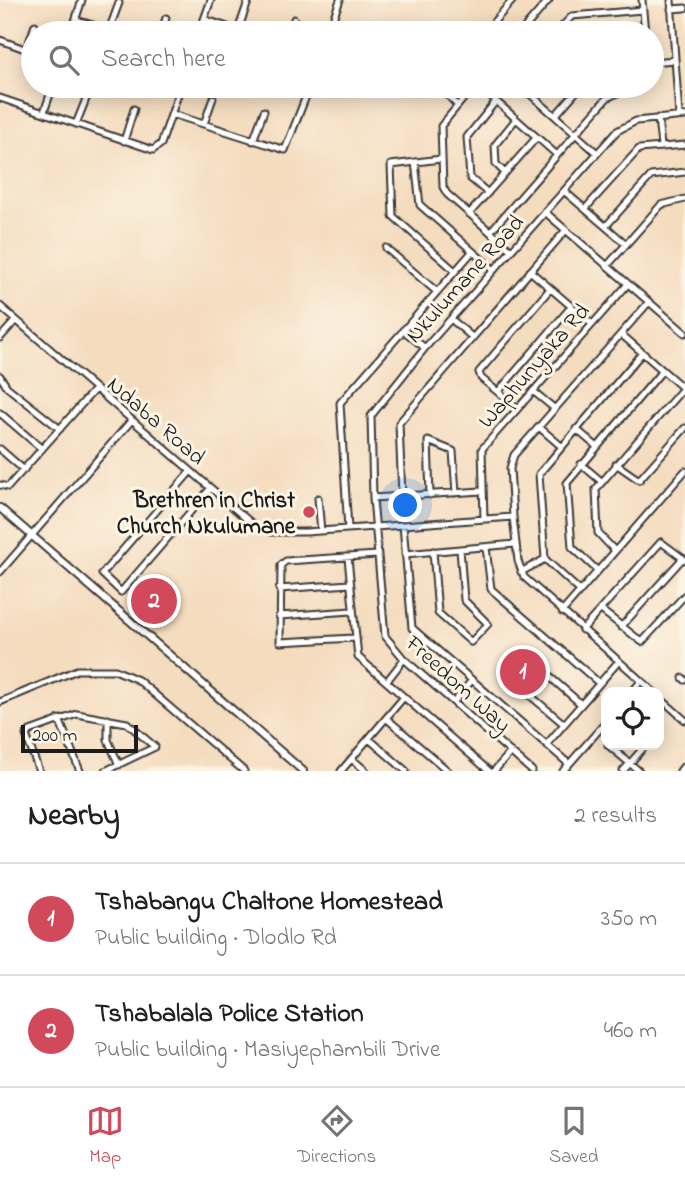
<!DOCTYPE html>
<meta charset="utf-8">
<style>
:root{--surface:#fff;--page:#f2f2f2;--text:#202124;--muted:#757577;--line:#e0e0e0;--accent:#d1495b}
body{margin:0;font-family:"Indie Flower",sans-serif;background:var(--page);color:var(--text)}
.controls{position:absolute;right:21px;bottom:21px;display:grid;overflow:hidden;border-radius:14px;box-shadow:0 4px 18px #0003}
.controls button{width:63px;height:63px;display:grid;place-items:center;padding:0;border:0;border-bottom:2px solid var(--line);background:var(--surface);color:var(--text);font:35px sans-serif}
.scale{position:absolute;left:21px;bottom:18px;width:117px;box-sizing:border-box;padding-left:7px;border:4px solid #1c1c1c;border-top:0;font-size:19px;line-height:24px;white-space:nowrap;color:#1c1c1c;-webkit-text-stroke:5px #fcf5e5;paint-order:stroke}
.you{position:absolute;left:406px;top:506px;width:24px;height:24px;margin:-18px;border:5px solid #fff;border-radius:50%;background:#1a73e8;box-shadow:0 0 0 10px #1a73e833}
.badge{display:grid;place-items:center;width:46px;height:46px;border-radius:50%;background:var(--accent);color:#fff;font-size:23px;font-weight:700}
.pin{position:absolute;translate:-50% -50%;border:4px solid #fff;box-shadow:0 2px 7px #0006}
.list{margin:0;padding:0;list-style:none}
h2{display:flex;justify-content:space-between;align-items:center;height:91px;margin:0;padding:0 28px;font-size:30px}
h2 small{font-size:23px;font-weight:400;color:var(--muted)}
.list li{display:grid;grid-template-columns:46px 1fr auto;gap:21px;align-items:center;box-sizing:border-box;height:112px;padding:0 28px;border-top:2px solid var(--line)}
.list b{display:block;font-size:26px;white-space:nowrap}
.list p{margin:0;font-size:23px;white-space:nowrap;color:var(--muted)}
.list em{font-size:23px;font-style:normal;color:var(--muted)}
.icon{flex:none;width:38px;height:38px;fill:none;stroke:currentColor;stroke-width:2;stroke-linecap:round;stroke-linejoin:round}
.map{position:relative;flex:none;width:685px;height:771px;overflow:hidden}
.search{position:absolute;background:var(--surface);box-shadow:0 4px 18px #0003;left:21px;right:21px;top:21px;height:77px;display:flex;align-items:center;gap:18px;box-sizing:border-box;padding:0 24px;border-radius:38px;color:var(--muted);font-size:26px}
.sheet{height:315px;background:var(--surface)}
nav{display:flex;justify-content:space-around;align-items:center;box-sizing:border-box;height:98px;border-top:2px solid var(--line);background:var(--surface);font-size:19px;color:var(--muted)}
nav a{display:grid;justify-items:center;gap:4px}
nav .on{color:var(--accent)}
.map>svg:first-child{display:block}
</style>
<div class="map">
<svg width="685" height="771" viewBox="0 0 685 771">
<rect width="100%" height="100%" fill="#fcf5e5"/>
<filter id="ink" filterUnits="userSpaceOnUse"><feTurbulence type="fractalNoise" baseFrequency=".0143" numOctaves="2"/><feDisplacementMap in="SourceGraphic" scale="14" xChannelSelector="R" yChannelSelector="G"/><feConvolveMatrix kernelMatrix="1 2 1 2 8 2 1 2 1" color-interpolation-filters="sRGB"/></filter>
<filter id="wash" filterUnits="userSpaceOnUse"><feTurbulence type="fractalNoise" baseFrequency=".00686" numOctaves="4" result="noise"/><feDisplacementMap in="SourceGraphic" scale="28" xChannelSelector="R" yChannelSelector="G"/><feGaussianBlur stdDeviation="1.57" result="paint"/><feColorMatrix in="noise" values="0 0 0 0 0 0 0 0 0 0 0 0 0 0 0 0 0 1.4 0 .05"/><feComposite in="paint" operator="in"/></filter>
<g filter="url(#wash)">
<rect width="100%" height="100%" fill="#f4dcbf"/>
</g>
<g filter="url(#ink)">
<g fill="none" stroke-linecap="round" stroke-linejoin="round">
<defs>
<path id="minor" d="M642,0L645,33
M671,0L679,116
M671,9L685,8
M204,19L245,33
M76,20L120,33
M71,33L82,0
M108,33L119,3
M161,33L166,18
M199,33L211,0
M237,33L248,2
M290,33L294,19
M328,33L340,0
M484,33L513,0
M520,33L549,0
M556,33L572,16L643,10
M0,40L33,52
M27,49L35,25
M652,62L675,60
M439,86L457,105
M474,86L441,126L443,187L447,194L511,250
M479,86L557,155
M521,86L597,153
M0,98L153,150L161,144L181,86
M535,98L546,86
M44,112L53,86
M172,114L285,150L310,86
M555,116L581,86
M658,118L661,146
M76,124L88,94
M204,124L213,98
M124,141L134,109
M253,141L264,111
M441,159L391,165L393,216L455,271
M415,162L420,205L494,270
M505,173L496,164L495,145L516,119
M564,191L626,244
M488,193L470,178L467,137L496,101
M585,209L639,149L685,145
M545,212L685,333
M469,214L537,137
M606,226L651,176L685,172
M490,232L607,98L633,86
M386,248L437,292
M607,266L661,205L685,199
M530,271L592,324
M649,302L514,455L510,468L513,517L518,561L524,577L654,692
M0,306L257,528L271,532H306L513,517
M451,319L472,337
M403,330L425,348
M621,334L683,388
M0,338L16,320
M0,376L7,387L60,429
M533,391L555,409
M498,392L571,307
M517,408L481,378L479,372L550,289
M0,413L42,449
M539,427L561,446
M576,429L596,446
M0,449L24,470
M581,464L601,481
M616,464L639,480L685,428
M190,472L102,574L121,592L210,489
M0,485L8,487L95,389
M430,495L428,441L453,451L456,493
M402,496L399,423L566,230
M318,498L321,531
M373,498L482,491
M484,519L482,449L628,284
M403,525L412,628L569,764
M348,529L340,403L472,252
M486,547L491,589L599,683
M433,551L438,613L471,642L488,624L464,600L460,549
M615,551L598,533L596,489L685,386
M405,554L515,544
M348,558L358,657L489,771
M598,571L572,547L567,483L662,371
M0,572L131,421
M521,572L545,559
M279,589L350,584
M580,591L545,559L539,474L642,353
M601,610L642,642L685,595
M562,612L685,471
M279,616L352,611
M621,627L683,558
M582,630L661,542L685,560
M354,638L280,642L281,565L286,561L377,555
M527,657L581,704
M507,676L564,724
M683,678L685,680
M387,681L404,659
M632,692L641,681
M659,697L685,720
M0,702L77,670H115L138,680L244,771
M454,702L472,680
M386,718L448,771
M59,719L80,771
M108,719V740L119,765
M369,739L406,771
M547,744L618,662
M608,745L639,771
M352,759L366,771
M39,771L26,735L30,731L77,714L127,723L155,747L105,771
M341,771L404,697
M494,771L511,752
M532,771L404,659L385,636L373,498L371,416L425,348L617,131L636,121L685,116
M563,771L606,722
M623,771L646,745
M680,771L683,767"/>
<path id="major" d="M0,508L303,771"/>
</defs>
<!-- minor casing -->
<use href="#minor" stroke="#3c3934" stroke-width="9"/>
<!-- major casing -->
<use href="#major" stroke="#3c3934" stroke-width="10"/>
<!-- minor -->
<use href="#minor" stroke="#fff" stroke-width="5"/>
<!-- major -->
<use href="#major" stroke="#fff" stroke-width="6"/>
</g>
</g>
<!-- markers -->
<circle fill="#d1495b" stroke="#fcf5e5" stroke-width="2.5" cx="309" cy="512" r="7"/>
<g text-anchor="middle" stroke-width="6" stroke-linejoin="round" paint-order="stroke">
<!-- street labels -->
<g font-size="23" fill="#1c1c1c" stroke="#fcf5e5">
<text transform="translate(464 278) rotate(-48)" y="8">Nkulumane Road</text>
<text transform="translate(533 365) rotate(-49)" y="8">Waphunyaka Rd</text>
<text transform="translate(157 420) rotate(41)" y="8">Ndaba Road</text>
<text transform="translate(459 683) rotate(42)" y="8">Freedom Way</text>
</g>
<!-- poi labels -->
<g font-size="23" font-weight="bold" fill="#1c1c1c" stroke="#fcf5e5" text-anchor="end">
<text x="295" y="507">Brethren in Christ<tspan x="295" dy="26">Church Nkulumane</tspan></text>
</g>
</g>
</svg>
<div class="controls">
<button><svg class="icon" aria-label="locate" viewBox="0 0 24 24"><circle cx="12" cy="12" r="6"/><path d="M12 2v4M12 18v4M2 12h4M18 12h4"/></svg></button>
</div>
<div class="scale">200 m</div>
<div class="you"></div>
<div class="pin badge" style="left:523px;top:672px">1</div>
<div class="pin badge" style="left:154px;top:601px">2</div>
<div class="search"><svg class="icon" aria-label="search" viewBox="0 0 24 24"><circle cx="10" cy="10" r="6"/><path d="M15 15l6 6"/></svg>Search here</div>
</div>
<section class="sheet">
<h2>Nearby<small>2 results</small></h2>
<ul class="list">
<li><span class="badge">1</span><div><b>Tshabangu Chaltone Homestead</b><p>Public building · Dlodlo Rd</p></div><em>350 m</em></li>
<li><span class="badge">2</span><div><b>Tshabalala Police Station</b><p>Public building · Masiyephambili Drive</p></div><em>460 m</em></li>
</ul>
</section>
<nav>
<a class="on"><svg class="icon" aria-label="map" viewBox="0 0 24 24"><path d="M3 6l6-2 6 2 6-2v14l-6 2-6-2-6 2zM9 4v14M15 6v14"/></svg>Map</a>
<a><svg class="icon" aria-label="directions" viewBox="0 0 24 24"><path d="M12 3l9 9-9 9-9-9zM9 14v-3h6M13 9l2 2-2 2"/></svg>Directions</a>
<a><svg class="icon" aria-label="saved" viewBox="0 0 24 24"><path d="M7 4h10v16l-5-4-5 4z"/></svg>Saved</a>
</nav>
